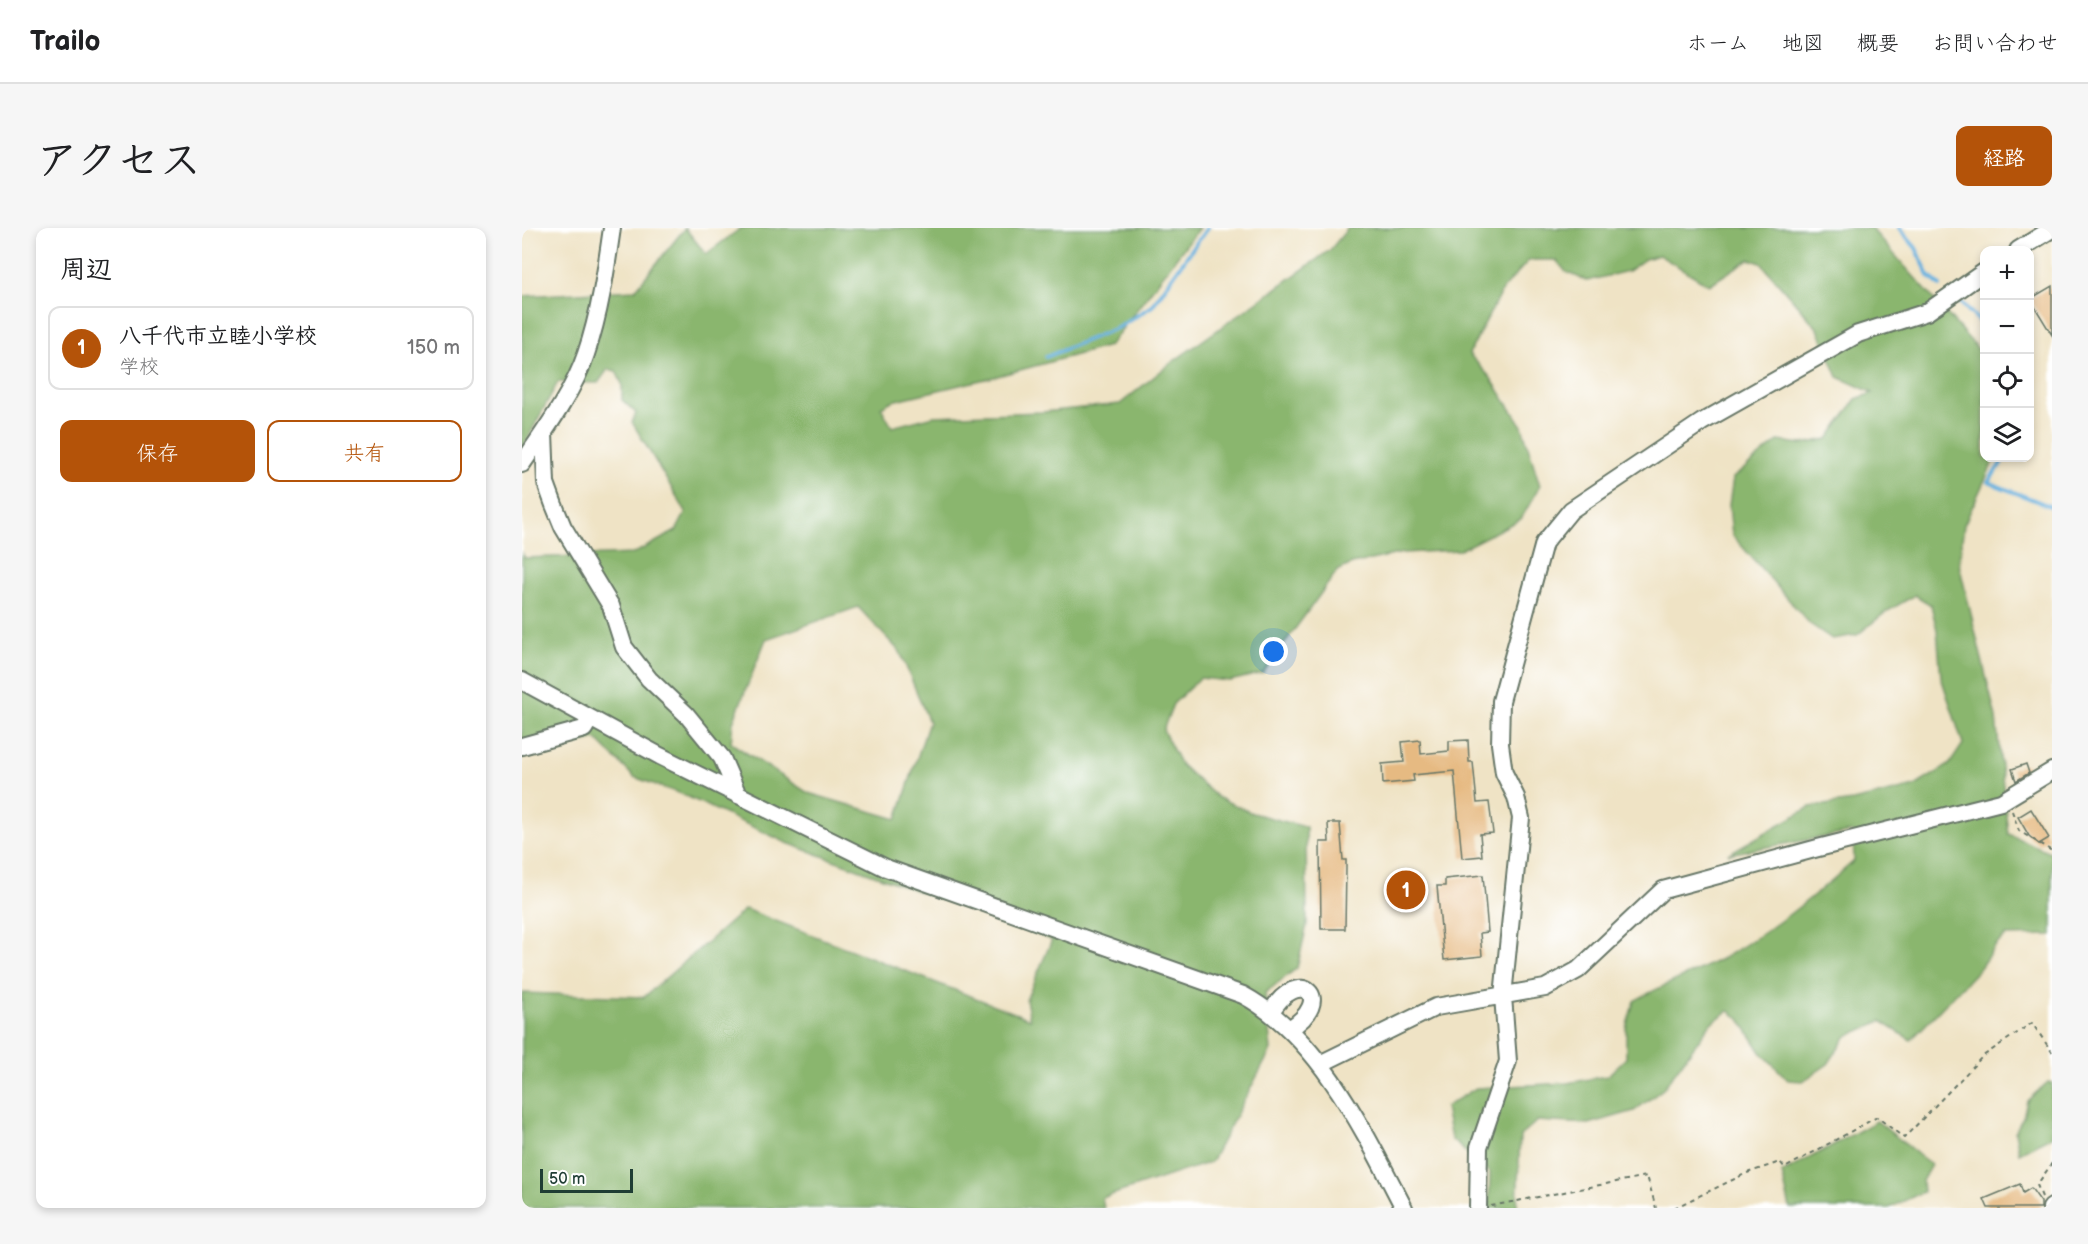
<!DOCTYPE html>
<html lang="ja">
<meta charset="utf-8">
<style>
:root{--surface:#fff;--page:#f6f6f6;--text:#202124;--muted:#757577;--line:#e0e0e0;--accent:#b45309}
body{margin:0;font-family:"Balsamiq Sans","Klee One",sans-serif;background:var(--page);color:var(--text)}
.controls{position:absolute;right:18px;top:18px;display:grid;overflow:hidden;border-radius:12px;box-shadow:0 3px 9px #0003}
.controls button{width:54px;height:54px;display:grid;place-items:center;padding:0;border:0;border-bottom:2px solid var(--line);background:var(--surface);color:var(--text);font:30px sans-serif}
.scale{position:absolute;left:18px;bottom:15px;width:93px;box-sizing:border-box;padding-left:6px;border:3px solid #1f3d34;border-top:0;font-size:16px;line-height:21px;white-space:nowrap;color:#1f3d34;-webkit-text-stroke:4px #fff;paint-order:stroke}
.you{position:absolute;left:752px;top:424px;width:21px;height:21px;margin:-15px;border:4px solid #fff;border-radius:50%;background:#1a73e8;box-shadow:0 0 0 9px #1a73e833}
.badge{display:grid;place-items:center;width:39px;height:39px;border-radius:50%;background:var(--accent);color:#fff;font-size:20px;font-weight:700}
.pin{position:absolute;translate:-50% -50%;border:3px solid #fff;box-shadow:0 2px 6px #0006}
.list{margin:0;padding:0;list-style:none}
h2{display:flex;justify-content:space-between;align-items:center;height:78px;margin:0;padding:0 24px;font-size:26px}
h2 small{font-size:20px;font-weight:400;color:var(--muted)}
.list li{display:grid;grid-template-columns:39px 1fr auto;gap:18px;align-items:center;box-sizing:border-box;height:84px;margin:0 12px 12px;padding:0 12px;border:2px solid var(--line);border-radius:12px}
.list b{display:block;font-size:22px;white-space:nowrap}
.list p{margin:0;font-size:20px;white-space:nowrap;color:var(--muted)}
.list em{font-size:20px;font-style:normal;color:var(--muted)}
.actions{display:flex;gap:12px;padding:18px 24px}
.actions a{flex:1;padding:14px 0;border:2px solid var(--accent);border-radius:12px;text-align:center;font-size:21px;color:var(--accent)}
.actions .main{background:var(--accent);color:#fff}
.icon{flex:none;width:33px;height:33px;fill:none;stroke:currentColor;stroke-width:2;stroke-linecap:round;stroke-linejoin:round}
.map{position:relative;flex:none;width:1530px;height:980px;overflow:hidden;border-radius:12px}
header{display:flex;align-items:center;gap:36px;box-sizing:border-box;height:84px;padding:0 30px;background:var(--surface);border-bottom:2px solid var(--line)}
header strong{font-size:28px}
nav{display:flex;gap:33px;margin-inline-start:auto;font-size:21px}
.intro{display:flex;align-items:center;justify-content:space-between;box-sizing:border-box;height:144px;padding:0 36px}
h1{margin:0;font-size:42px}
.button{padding:15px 27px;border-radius:12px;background:var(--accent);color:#fff;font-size:21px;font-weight:700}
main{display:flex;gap:36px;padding:0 36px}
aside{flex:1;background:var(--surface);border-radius:12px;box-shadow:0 3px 9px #0003}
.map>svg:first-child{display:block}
</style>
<header>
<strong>Trailo</strong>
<nav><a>ホーム</a><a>地図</a><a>概要</a><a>お問い合わせ</a></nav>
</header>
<div class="intro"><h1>アクセス</h1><a class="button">経路</a></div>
<main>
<aside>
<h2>周辺<small></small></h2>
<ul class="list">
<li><span class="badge">1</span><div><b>八千代市立睦小学校</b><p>学校</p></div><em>150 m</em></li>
</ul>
<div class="actions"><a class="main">保存</a><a>共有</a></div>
</aside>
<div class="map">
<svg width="1530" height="980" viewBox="0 0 1530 980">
<rect width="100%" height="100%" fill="#fff"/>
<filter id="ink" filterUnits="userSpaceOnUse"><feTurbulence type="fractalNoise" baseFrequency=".0167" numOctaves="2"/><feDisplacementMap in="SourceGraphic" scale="12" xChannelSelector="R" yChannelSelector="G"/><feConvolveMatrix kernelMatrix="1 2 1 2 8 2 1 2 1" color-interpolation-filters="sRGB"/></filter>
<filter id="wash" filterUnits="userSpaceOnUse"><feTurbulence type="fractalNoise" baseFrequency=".008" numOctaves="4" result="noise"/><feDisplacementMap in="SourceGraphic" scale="24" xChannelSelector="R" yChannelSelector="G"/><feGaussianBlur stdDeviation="1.35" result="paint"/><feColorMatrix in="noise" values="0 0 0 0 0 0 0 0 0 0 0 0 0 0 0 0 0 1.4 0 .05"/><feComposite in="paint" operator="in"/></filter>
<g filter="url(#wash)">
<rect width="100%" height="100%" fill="#efe3c5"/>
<!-- forest -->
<path fill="#8ab66e" stroke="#547a51" stroke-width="1.5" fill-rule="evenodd" d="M163,0L184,26L219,0H677L587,118L472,149L370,173L359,179L370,199L412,188L521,184L598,176L649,135L808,22L826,0H1349L1462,128V230H1473L1442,297L1437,336L1474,490L1486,606L1530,625V707L1484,708L1474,717L1457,741L1389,812L1359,793L1324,809L1306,836L1281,853L1266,852L1239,824L1218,791L1207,783L1189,795L1141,861L1112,883L1067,896L1015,893L998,908L995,980H967L968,945L929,911L923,879L954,860L1045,855L1085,848L1104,830V800L1112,773C1140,757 1170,746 1199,731C1248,704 1290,670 1332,633L1331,604L1206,626L1288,579L1331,573L1393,558L1427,537L1441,516L1419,449L1415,402L1409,377L1393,367L1364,384L1335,407L1310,411L1288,396L1210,307L1207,277L1211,250L1256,213L1280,216L1306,211L1334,171L1351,165L1316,149L1296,101L1239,35L1227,31L1187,57L1137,27L1123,31L1106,43L1065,53L1044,44L1034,32H1007L980,62L947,126L968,149L1000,198L1018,258L999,291L938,322L881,325L830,336L815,343L741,445L708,453L678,450L651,476L641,502L659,537L695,569L730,585L784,599L785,697L775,740L743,765L749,822L689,934L580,970L582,980H0V765L122,769L223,681L508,791L504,772L530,712L265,615L162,567L112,549L74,511L0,530V325L3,330L111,326L154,303L164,284L110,194L114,185L100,172V156L94,143L86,141L76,155L36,154L0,221V68L113,62ZM336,379L378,424L407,494L375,591L286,565L209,515L211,494L244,411Z
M1526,854L1530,855V908L1497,925L1493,904L1501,889L1505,873Z
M1355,893L1409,937L1400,953L1401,964L1367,980H1268L1260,945Z"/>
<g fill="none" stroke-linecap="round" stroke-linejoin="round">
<!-- stream -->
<path stroke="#65b0de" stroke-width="4" d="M1377,0L1394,20L1407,48L1418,58
M1437,73L1462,98
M524,129L597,99L630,78L685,0
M1483,230L1466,254L1530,279"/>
</g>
<g id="blocks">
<!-- building -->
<path fill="#e6ba82" d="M1530,58V107L1508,71Z
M898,512L899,526L927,523V513L946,512L947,534H951L955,575L967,574L971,605L958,606L960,628L940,630L932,543L891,547L892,553L861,556L860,536L882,534L880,514Z
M1504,536L1507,545L1494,553L1490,541Z
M1509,581L1527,610L1517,616L1507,608L1496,589Z
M806,595H818L821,632H824V640L823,701H799L798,614H807Z
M961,647L966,704L958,705L960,728L922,732L915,658H923V651Z
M1498,956L1501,965L1509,960L1519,974V980H1466L1462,971Z"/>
</g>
</g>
<g filter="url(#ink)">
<use href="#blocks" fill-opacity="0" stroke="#687767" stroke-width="1.5"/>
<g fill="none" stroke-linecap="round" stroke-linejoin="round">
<defs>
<path id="minor" d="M1496,22L1530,1
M22,205L24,255L32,277L41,299L89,378L102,419L127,451L164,486L200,530L216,567
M0,236C22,204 52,163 64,126C78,85 84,42 90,0
M0,453L138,528L364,640L721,767C798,809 843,905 882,980
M0,518L62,501L68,491
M749,784C777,737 815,771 767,801
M798,836L914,779L1023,760L1056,742L1141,662L1296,620L1479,574L1530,543
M956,980L957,919L986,833L981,768L999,590L994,569L982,545L978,516L979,473L1022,315L1049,282L1180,194L1336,106L1405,84L1462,44
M1529,980L1530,979"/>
</defs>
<!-- minor casing -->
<use href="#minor" stroke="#687767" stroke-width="20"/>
<!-- path -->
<path stroke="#687767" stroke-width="2" stroke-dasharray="4.5 4.5" stroke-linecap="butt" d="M1490,583L1497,603L1530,623
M1520,969L1515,957L1530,935
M969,978L1125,948L1134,980
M1152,980L1225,945L1258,934L1263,940L1355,889L1382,910L1461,828L1510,795L1530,824"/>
<!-- minor -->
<use href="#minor" stroke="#fff" stroke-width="16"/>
</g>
</g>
</svg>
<div class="controls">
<button>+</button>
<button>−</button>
<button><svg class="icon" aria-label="locate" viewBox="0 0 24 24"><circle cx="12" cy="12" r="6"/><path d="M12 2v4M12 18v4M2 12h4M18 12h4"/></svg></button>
<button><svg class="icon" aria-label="layers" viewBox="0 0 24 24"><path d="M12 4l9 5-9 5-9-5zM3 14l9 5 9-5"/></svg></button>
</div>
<div class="scale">50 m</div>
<div class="you"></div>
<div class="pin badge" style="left:884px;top:662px">1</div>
</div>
</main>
